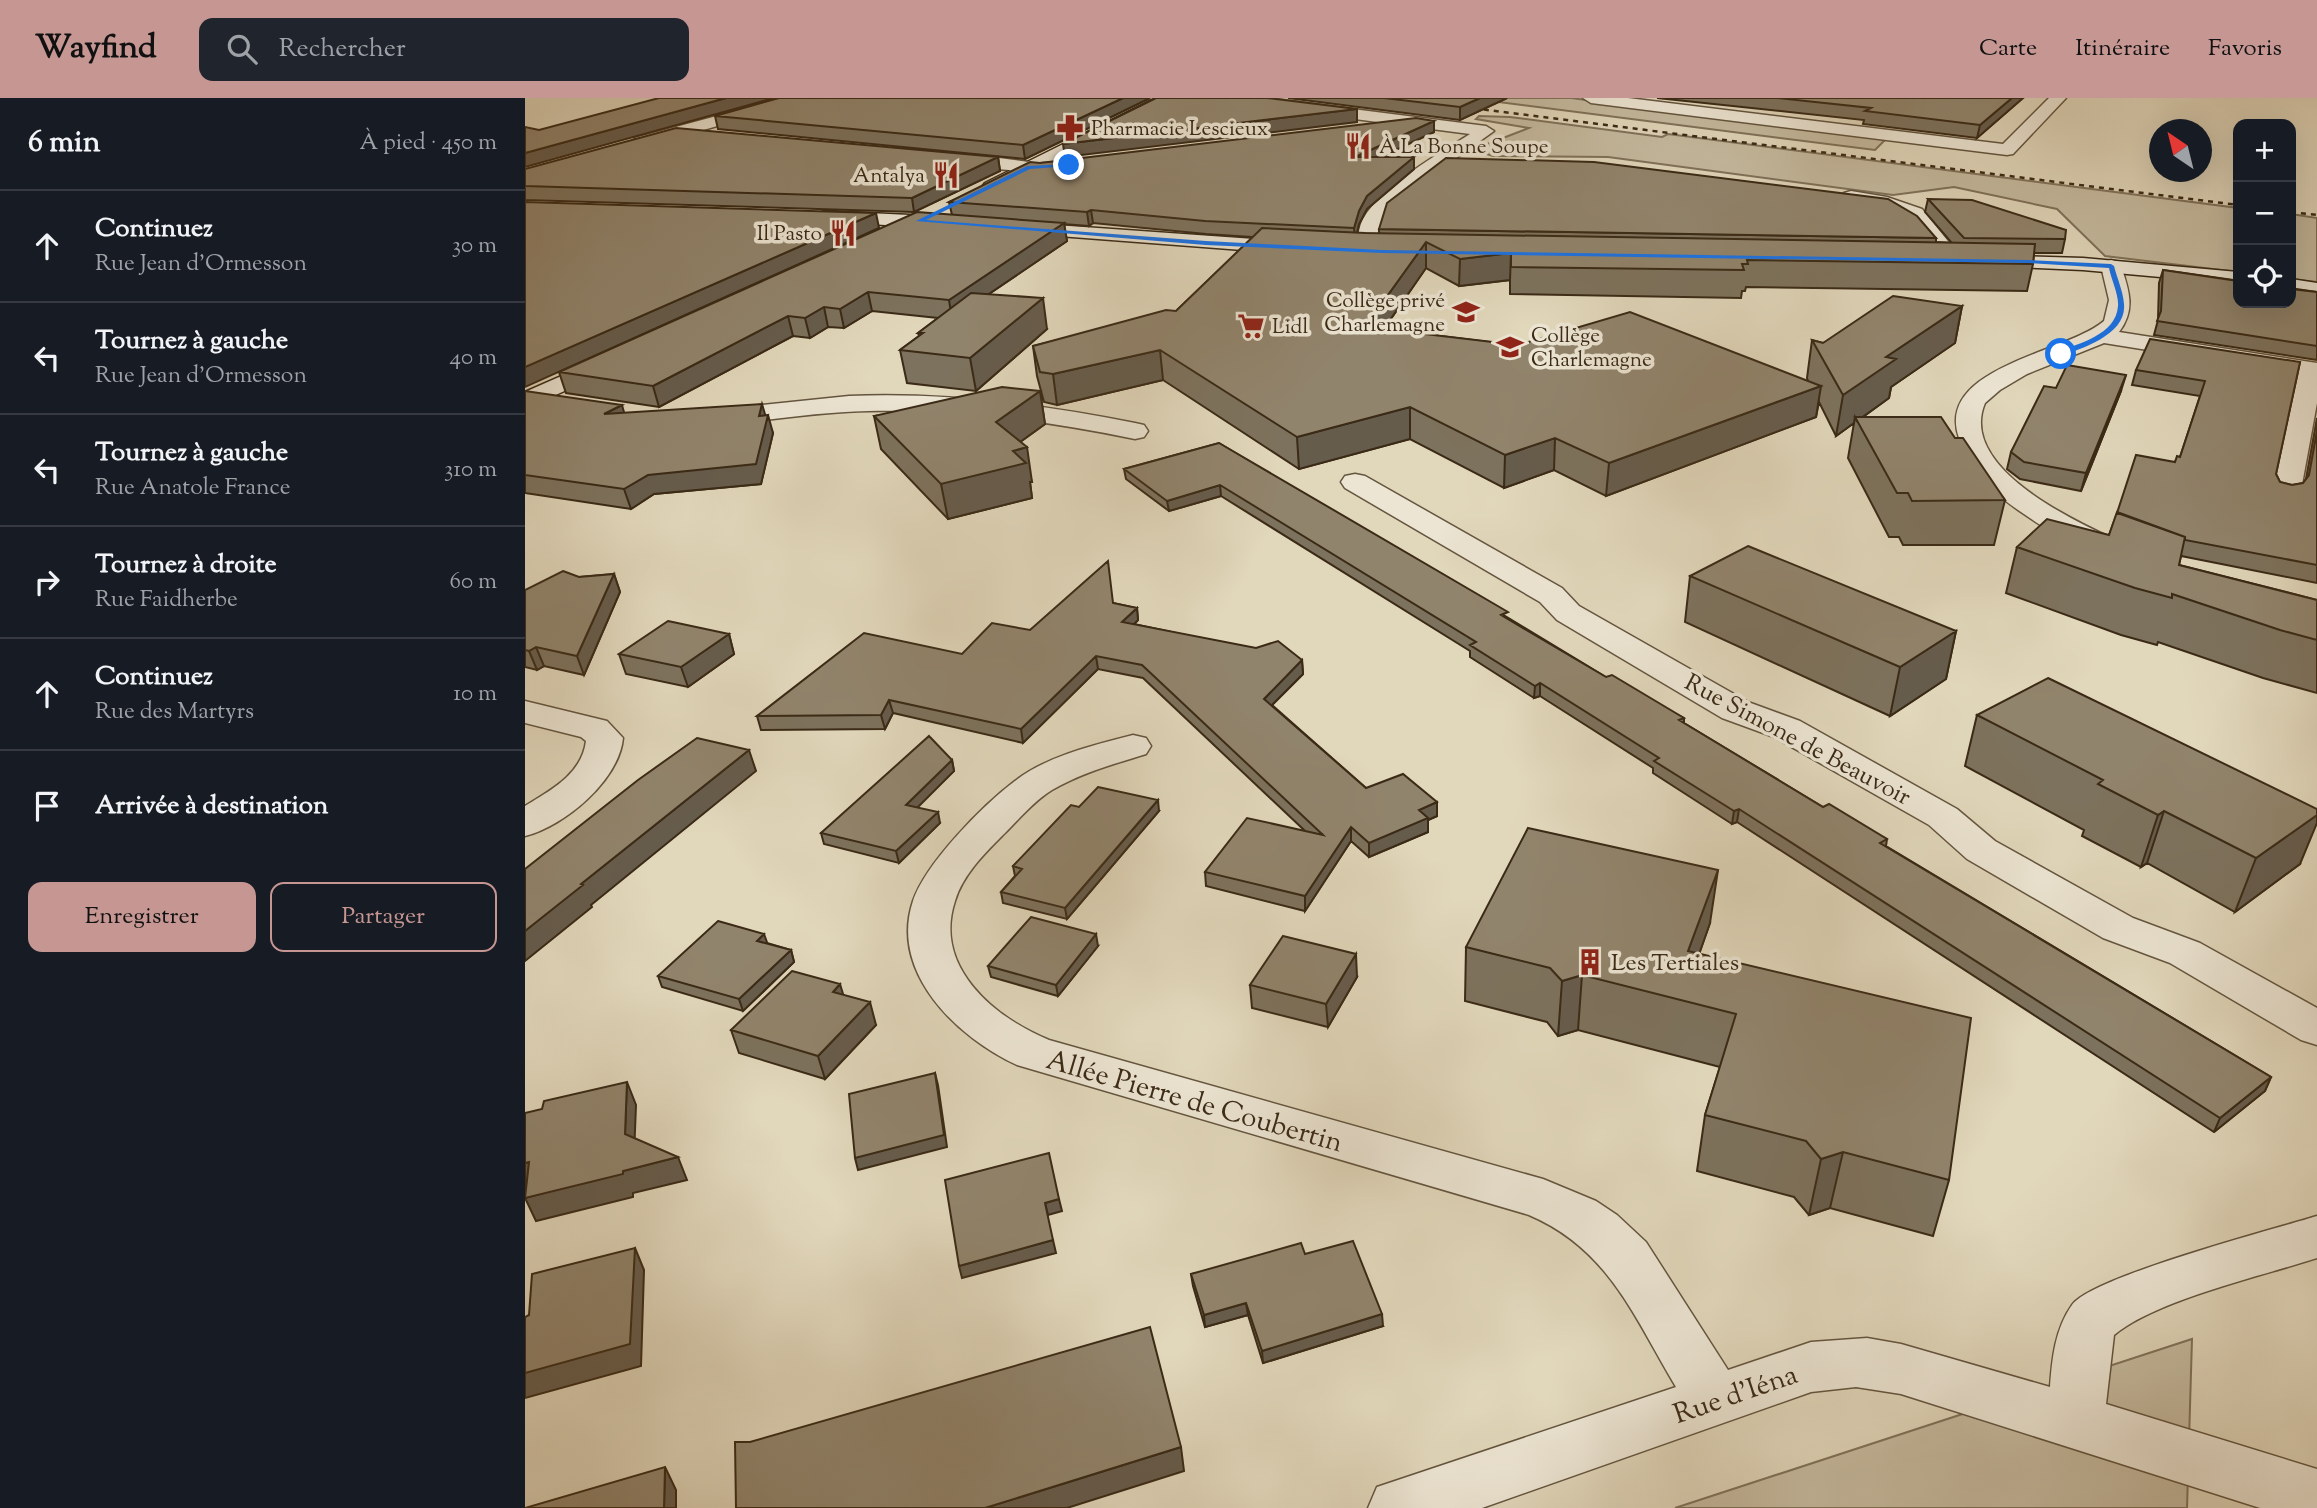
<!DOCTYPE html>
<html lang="fr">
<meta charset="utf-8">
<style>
:root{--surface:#171b24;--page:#20242c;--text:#f1f3f6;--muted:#9ea1a6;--line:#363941;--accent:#c59692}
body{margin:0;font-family:"Sorts Mill Goudy",serif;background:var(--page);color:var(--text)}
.controls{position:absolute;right:21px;top:21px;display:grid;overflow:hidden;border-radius:14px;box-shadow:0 7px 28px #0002}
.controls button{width:63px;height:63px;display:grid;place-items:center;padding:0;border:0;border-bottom:2px solid var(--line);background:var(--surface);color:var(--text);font:35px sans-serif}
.compass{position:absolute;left:1624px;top:21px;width:63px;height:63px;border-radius:50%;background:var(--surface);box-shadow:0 7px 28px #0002;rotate:325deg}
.stop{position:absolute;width:21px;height:21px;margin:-16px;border:5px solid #1a73e8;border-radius:50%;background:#fff}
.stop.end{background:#1a73e8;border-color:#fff;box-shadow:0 2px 7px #0008}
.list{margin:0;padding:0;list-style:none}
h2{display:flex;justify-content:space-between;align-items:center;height:91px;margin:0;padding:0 28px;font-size:30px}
h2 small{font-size:23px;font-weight:400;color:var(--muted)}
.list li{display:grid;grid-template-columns:46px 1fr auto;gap:21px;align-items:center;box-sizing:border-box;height:112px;padding:0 28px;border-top:2px solid var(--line)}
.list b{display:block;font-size:26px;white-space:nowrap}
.list p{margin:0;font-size:23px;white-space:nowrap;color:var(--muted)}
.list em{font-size:23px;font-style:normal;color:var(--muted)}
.actions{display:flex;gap:14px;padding:21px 28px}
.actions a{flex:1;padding:16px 0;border:2px solid var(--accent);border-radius:14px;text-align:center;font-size:24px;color:var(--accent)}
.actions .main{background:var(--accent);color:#111}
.icon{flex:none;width:38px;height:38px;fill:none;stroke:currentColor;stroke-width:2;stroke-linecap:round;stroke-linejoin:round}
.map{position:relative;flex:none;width:1792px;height:1410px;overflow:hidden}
header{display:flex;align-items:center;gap:42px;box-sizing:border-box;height:98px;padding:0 35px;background:var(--accent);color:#111}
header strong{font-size:33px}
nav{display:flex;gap:38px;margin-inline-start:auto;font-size:24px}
.search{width:490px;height:63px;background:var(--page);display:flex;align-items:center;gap:18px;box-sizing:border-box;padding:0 24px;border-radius:14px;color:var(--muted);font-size:26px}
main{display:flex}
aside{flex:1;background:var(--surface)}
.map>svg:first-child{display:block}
</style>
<header>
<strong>Wayfind</strong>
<div class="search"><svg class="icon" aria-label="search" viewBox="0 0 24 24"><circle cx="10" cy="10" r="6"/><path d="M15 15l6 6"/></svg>Rechercher</div>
<nav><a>Carte</a><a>Itinéraire</a><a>Favoris</a></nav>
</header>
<main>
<aside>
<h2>6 min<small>À pied · 450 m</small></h2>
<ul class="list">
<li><svg class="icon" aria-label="ahead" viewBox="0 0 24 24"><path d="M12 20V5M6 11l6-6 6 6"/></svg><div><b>Continuez</b><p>Rue Jean d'Ormesson</p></div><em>30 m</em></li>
<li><svg class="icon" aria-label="left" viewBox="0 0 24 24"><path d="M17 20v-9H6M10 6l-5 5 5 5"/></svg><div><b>Tournez à gauche</b><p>Rue Jean d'Ormesson</p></div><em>40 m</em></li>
<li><svg class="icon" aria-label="left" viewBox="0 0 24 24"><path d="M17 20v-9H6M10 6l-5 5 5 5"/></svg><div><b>Tournez à gauche</b><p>Rue Anatole France</p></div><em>310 m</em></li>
<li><svg class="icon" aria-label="right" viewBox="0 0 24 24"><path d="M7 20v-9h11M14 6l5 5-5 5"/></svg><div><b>Tournez à droite</b><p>Rue Faidherbe</p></div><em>60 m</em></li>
<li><svg class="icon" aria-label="ahead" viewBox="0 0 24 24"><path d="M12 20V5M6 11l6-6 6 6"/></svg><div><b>Continuez</b><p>Rue des Martyrs</p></div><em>10 m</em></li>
<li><svg class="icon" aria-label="arrive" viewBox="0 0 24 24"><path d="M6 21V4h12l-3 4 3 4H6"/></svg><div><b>Arrivée à destination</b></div></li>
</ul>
<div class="actions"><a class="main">Enregistrer</a><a>Partager</a></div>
</aside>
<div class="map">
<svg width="1792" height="1410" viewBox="0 0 1792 1410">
<rect width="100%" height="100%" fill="#e1d7bb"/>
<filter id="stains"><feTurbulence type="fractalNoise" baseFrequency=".00286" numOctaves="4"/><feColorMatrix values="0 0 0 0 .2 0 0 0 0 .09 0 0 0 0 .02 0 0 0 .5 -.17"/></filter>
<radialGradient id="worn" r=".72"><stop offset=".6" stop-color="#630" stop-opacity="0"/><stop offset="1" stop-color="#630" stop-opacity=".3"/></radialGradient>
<!-- green -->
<path fill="#c5ba9f" stroke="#80725a" stroke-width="2" d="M942,0H1046L1361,41L1350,52Z
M954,18L985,19L1137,39L1143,36L1713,110V174L1580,158L1532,111L1429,89L1368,97L1083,59L968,58L955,54L952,50L1004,30L951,21Z
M1766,116L1792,120V184L1766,181Z
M1667,1241L1662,1410H1150Z"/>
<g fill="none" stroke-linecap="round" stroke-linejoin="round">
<defs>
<path id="street" d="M258,0H283L280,3L122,48L116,49L108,44L110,40Z
M698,0H742L961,28L969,33L906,78L862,116L856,125L848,157H834L831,153C833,142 833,131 838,121C857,88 913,56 945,36L706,5Z
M1058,0H1103L1478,46L1524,0H1541L1488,56L1482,57L1066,5Z
M421,53L504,64L545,62L554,67C540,83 437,67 415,62L412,58Z
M1326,93L1362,99L1397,111L1439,163L1436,167H1422L1383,119L1358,110L1319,103L1317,99L1319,95Z
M1586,162L1593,164L1596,168C1604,192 1611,212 1594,234L1792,265V305L1776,392L1772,398L1762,400L1752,398L1748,392L1773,276L1579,245L1502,276L1475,292L1460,305C1433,369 1547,422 1591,442L1595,448L1591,454C1565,461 1521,431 1499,416C1470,397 1445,373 1434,340C1409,269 1542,255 1579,223L1584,202L1576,168L1579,164Z
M324,298C420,294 515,306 610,325L619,327L623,333L619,339L610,341C522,323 433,311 343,313C291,314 240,323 188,328L179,325L175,320L179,315L188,312Z
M830,376L840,378L1037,490L1054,508L1223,604L1275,623L1432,711L1470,743L1608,820L1675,845L1792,910V947L1776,942L1645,865L1578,840L1442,761L1404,727L1249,639L1197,620L1032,522L1015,504L820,390L816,384L820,378Z
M0,603L82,623L98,640C94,682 40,728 0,738V708C26,692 57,676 61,643L56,639L0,625Z
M608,637L621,640L626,648L621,656C589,666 556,675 527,692C509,703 495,720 480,735C461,754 438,776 430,803C408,869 469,919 524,942L1018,1081L1071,1103L1092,1117L1121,1144L1203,1272L1286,1244L1342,1240L1376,1246L1525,1289C1527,1261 1530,1231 1547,1207C1566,1179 1750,1131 1792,1118V1160C1737,1178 1631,1202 1589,1237L1581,1306L1792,1371V1410H1735L1376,1296L1331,1289L1286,1294L957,1410H843L852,1389L1151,1289C1109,1219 1084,1151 1004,1117L492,967C433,940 364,875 388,803C401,765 457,708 490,683C522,658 569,647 608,637Z"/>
<path id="secondary" d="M631,0H651L472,93L466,94L457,89L460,85Z
M300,113L428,119L438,125L428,131L293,123L290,119L293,115Z
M488,124L771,144L778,146L781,150L778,154L771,156L481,134L478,130Z
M1457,157L1558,160L1713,174V186L1558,172L1450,167L1447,163L1450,159Z
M1766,181L1792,185V197L1766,193Z
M84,257L92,259L96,264L92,269L0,311V294Z"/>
</defs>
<!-- street casing -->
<use href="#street" stroke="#64553f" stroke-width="3"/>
<!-- secondary casing -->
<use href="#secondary" stroke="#3a2a16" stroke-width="3"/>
<!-- street -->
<use href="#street" fill="#ece5d3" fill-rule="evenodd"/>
<!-- secondary -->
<use href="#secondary" fill="#ece5d3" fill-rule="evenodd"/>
<!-- rail -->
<path stroke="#3a2a16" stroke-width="2.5" stroke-dasharray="5 5" stroke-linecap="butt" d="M939,9L1713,107
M1766,114L1792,117"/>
</g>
<!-- wall -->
<path fill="#7d725d" stroke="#3a2a16" stroke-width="2" d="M254,0H625L500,61L193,31L190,18Z
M763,0H982L935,22Z
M1132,0H1498L1452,40L1338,26L1339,22Z
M909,34L855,59H889V71L842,111L834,126L832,135L854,136V131L1411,140V144L1427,145L1400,114L1403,101L1540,141L1537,155H1509L1508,166L1502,193L1221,189L1220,193H1217L1216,200L985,196V182L934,188L901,170L859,231L1283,283L1282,280L1287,242L1298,245L1437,208L1430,245L1366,289L1364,300L1338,319L1430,340L1480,402L1469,447H1378L1374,439H1364L1323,360L1329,325L1311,338L1294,304L1291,319L1081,398L1029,372L979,390L885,341L774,371L638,282L532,307L519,304L512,278L508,248L651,213L728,139L681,136L568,125L564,128L539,126L542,143L464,196L522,231L451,293L382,285L375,252L394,238L393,235L413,220L347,213L319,230L303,229L285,240L268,238L134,309L41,295L34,274L427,117L424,104L515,65Z
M473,59L475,73L389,114L0,102V71Z
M1638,172L1792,194V262L1629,237L1633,222L1634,185Z
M1775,264L1751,376L1755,384L1767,387L1778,385L1781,381L1792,320V485L1656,458L1654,467L1792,502V595L1738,580L1633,544L1632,547L1596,537L1481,495L1492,449L1584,437L1592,415L1655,359L1675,298L1607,287L1611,272Z
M1531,290L1596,293L1556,393L1495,381L1482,371L1486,354Z
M0,293L99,315L240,317L248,335L236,386L129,396L106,411L0,395Z
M515,293L520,326L495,344L507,384H505L507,400L423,421L356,351L349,318Z
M694,345L1081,579L1159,620V625L1298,709L1362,741L1361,748L1746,979L1740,993L1689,1034L1212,724L1207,726L1128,675V670L1015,598L1009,600L945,559V553L696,398L644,413L601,381L599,371Z
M89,476L95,494L59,577L19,568L12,572L0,569V492L54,479Z
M1165,478L1431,533L1421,581L1365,618L1160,524Z
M588,505L612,510L613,522L609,526L777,562L778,576L747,607L841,690L912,704V718L903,722V734L844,759L826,743L780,813L681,788L680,774L779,732L618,580L573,571L498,645L368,615L360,631L236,632L232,618L437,556L505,532Z
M204,536L209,556L163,589L101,576L94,556Z
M1452,617L1775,766L1710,814L1622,765L1616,769L1557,738L1559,732L1440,668Z
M427,662L429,673L392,709L415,725L374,765L299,746L296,735Z
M554,709L634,713L542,821L478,805L476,794L490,778L488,768Z
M1185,825L1174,856L1424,1082L1408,1138L1305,1110L1284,1117L1269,1099L1172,1073L1180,1017L1195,969L1053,932L1033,938L1022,924L940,903L941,849Z
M242,845L266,852L269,864L218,913L137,889L133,878Z
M573,848L533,898L466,879L463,868Z
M832,879L803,929L727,910L725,887Z
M318,897L351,927L300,981L214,955L206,932Z
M780,1156L858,1228L738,1265L723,1217L680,1229L668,1188L666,1176Z"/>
<!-- shaded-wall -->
<path fill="#665c4c" stroke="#3a2a16" stroke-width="2" d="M201,0H249L0,69V55Z
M598,0H625L500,61L498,47Z
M955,0H982L935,22V9Z
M1487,0H1498L1452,40L1455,27Z
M832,11V24L540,59L538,46Z
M909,23V34L830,71V59Z
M473,59L475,73L389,114L387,100Z
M889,59V71L842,111L834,126L830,144L829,130L834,113L842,98Z
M566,112L568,125L564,128L562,114Z
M351,115L354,130L0,289V269Z
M539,125L542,143L427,221L424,202Z
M901,144V170L840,258V229Z
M986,155L985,182L934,188L935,161Z
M343,194L347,213L319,230L315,211Z
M518,200L522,231L451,293L445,260Z
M1437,208L1430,245L1366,289L1364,300L1332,323L1330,319L1329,325L1311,338L1318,297L1361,259Z
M299,209L303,229L285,240L280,220Z
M263,218L268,238L134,309L128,288Z
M635,252L638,282L532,307L528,276Z
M1601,277L1596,293L1556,393L1561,375Z
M1296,288L1291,319L1081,398L1084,365Z
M515,293L520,326L476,358L471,324Z
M237,306L242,323L243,317L248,335L236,386L129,396L106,411L99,391L123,377L234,318Z
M97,307L102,325L79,316Z
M885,309V341L774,371L772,339Z
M1030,340L1029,372L979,390L980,357Z
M502,349L507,384H505L507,400L423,421L416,386L488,353Z
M695,387L696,398L644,413L642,403Z
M89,476L95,494L59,577L52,558Z
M612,510L613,522L598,537L597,524Z
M1431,533L1421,581L1365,618L1375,569Z
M204,536L209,556L163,589L156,569Z
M11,549L19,568L12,572L4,553Z
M571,558L573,571L498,645L496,631Z
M777,562L778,576L740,614L739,601Z
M1015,585V598L1009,600L1010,588Z
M364,602L368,615L360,631L356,617Z
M224,652L231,673L66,807L67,809L0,863V833L56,786Z
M427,662L429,673L384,718L381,707Z
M633,702L634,713L542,821L540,810Z
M912,704V718L903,722V734L844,759V745L894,712Z
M1214,711L1212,724L1207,726L1209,713Z
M1639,713L1622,765L1616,769L1633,717Z
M413,714L415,725L374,765L371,753Z
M1792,717V725L1775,766L1710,814L1731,760Z
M826,729V743L780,813V798Z
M1193,772L1185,825L1158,902L1163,853Z
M239,836L243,847L232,843Z
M571,836L573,848L533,898L531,887Z
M266,852L269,864L218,913L214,901Z
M831,856L832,879L803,929L801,906Z
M1057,877L1053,932L1033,938L1037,883Z
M315,886L322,909L308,894Z
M345,904L351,927L300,981L293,958Z
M410,975L413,987L422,1049L333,1072L330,1060Z
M1746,979L1740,993L1689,1034L1695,1020Z
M102,984L111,1007L109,1058L100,1036Z
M1318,1054L1305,1110L1284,1117L1296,1061Z
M153,1059L162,1082L108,1095V1099L11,1123L0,1100L98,1073Z
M4,1064L15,1087L0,1091V1065Z
M534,1101L537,1113L523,1117L520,1105Z
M528,1142L531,1155L437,1180L434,1168Z
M110,1150L119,1172L116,1268L0,1300V1275Z
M721,1205L723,1217L680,1229L679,1217Z
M857,1216L858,1228L738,1265L737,1253Z
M656,1349L659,1373L542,1410H460Z
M140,1369L151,1392V1410H139Z"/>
<!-- building -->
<path fill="#91846c" stroke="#3a2a16" stroke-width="2" d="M134,0H201L0,55V29L14,32Z
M254,0H598L498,47L190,18Z
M631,0H742L832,11L538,46Z
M859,0H955L935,9Z
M1252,0H1487L1455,27L1340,13L1346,10Z
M891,20L909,23L830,59H889L842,98L834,113L829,130L680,123L566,112L562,114L424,104L505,64L515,65Z
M151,30L473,59L387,100L0,88V71Z
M921,60L1069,64L1363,101L1392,118L1411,140L854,131L862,105Z
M1403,101L1447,102L1541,132L1540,141L1439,140Z
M0,104L351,115L0,269Z
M392,114L539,125L424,202L343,194L315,211L299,209L280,220L263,218L128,288L34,274Z
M737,130L840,135L1510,146L1508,166L1222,162L1223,166H1217L1219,172L986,169V155L935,161L901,144L840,229L993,247L1105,214L1296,288L1084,365L1030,340L980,357L885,309L772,339L635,252L528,276L515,274L508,248L641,212L651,213Z
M1638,172L1713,183V205H1766V191L1792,194V248L1632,223L1636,213Z
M446,195L518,200L445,260L375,252L398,235H393Z
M1368,198L1437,208L1361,259L1371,261L1318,297L1287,242L1298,245Z
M1625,241L1775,264L1751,376L1755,384L1767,387L1778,385L1784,377L1792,333V467L1660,442V439L1592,415L1611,357L1650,364L1652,358L1655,359L1680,283L1611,272Z
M1542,267L1601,277L1561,375L1499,364L1486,354L1519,288L1531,290Z
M477,289L515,293L471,324L502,349L488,353L501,365L416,386L349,318Z
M0,293L97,307L79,316L237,306L234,318L243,317L231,366L123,377L99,391L0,377Z
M1330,319H1416L1430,340H1438L1480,402L1387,403L1383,395H1372Z
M694,345L983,514L976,517L1081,579L1087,577L1159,620L1154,622L1298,709L1304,706L1362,741L1355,745L1746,979L1695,1020L1214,711L1209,713L1129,663L1134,660L1015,585L1010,588L945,547L951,544L695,387L642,403L599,371Z
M1592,414L1660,439L1654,467L1792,502V542L1755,532L1647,496V500L1610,490L1492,449L1522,421L1584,437Z
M1223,448L1431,533L1375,569L1165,478Z
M583,463L588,505L612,510L597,524L731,550L753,543L777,562L739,601L841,690L878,676L912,704L894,712L903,720L844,745L826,729L780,798L680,774L722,720L798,737L617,567L571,558L496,631L364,602L356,617L232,618L339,535L437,556L467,525L505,532Z
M38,473L54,479L89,476L52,558L11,549L4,553L0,552V492Z
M143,523L204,536L156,569L94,556Z
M1523,580L1792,711V717L1731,760L1639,713L1633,717L1573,686L1578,682L1452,617Z
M404,638L427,662L381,707L413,714L371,753L296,735Z
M172,640L224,652L56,786L58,787L0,833V771L113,682Z
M573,689L633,702L540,810L476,794L497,771L488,768L546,707L554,709Z
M1003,730L1193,772L1163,853L1446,920L1424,1082L1318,1054L1296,1061L1281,1043L1180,1017L1211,916L1057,877L1037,883L1025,870L941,849Z
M506,819L571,836L531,887L463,868Z
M193,823L239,836L232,843L266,852L214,901L133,878Z
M758,838L831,856L801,906L725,887Z
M267,873L315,886L308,894L345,904L293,958L206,932Z
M410,975L419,1037L330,1060L324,996Z
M102,984L100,1036L153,1059L98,1073V1076L0,1100L4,1064L0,1065V1015L17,1011L19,1003Z
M524,1055L534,1101L520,1105L528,1142L434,1168L420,1082Z
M828,1143L857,1216L737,1253L721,1205L679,1217L666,1176L776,1145L780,1156Z
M110,1150L105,1246L0,1275V1219L4,1217L7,1176Z
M625,1229L656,1349L460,1410H211L210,1344H225Z
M140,1369L139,1410H0Z"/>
<!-- route -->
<path fill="#1a73e8" d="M544,66L546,68L505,71L401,122L681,143L857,152L1504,162L1586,166L1589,168C1592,180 1598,193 1599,206C1602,236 1558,250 1536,258L1533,254C1554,245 1591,237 1593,208C1594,197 1586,181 1584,170L1504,165L857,155L681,147L391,123L502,68Z"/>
<!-- icons -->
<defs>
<symbol id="pharmacy-bare" viewBox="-9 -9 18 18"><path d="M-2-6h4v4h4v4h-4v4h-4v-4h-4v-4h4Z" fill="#8f2418" stroke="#ece5d3" stroke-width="2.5" paint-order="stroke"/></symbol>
<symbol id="restaurant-bare" viewBox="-9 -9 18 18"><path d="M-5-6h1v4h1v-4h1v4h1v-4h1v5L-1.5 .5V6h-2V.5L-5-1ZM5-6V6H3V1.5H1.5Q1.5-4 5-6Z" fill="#8f2418" stroke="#ece5d3" stroke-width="2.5" paint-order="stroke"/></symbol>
<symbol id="school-bare" viewBox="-9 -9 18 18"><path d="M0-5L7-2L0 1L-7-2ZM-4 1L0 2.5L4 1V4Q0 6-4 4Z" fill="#8f2418" stroke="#ece5d3" stroke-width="2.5" paint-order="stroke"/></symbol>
<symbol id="supermarket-bare" viewBox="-9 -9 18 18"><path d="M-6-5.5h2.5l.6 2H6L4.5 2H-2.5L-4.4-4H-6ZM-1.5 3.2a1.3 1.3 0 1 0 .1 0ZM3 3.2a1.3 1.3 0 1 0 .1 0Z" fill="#8f2418" stroke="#ece5d3" stroke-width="2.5" paint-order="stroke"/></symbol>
<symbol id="building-bare" viewBox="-9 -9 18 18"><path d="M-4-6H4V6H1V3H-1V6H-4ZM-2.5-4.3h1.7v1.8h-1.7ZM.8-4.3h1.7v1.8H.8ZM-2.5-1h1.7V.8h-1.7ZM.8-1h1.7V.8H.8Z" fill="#8f2418" stroke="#ece5d3" stroke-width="2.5" paint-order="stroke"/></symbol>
</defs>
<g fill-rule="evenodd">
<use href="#pharmacy-bare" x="526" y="11" width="38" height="38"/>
<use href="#restaurant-bare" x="814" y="29" width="38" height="38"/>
<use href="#restaurant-bare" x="402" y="58" width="38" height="38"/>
<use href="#restaurant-bare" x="299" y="116" width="38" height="38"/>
<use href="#school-bare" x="922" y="195" width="38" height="38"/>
<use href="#supermarket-bare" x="707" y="209" width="38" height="38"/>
<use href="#school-bare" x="966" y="230" width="38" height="38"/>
<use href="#building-bare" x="1046" y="845" width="38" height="38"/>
</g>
<g text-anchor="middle" stroke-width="7" stroke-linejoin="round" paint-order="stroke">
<!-- far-poi labels -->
<g font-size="21" fill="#3a2a16" stroke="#ece5d3" text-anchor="start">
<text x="566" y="37">Pharmacie Lescieux</text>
<text x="854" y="55">À La Bonne Soupe</text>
<text x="400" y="84" text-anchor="end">Antalya</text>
<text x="297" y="142" text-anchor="end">Il Pasto</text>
<text x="920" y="209" text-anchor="end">Collège privé<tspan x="920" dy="24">Charlemagne</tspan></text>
<text x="747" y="235">Lidl</text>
<text x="1006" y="244">Collège<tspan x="1006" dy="24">Charlemagne</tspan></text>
</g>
<!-- street labels -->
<g font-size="24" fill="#3a2a16" stroke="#ece5d3">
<text transform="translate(1273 641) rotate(28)" y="8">Rue Simone de Beauvoir</text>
</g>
<!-- poi labels -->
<g font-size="24" fill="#3a2a16" stroke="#ece5d3" text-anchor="start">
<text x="1086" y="872">Les Tertiales</text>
</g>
<!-- near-street labels -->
<g font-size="28" fill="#3a2a16" stroke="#ece5d3">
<text transform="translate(670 1002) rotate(16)" y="10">Allée Pierre de Coubertin</text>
<text transform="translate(1210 1295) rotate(-19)" y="10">Rue d'Iéna</text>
</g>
</g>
<rect width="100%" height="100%" filter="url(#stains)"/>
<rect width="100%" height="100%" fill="url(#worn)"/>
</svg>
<div class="controls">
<button>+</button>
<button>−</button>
<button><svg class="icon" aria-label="locate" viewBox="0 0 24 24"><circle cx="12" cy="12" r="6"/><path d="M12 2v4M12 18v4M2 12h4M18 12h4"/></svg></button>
</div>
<svg class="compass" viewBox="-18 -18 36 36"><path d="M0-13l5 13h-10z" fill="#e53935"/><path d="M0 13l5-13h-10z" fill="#9ea1a6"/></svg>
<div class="stop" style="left:1536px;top:256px"></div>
<div class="stop end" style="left:544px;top:67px"></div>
</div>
</main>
